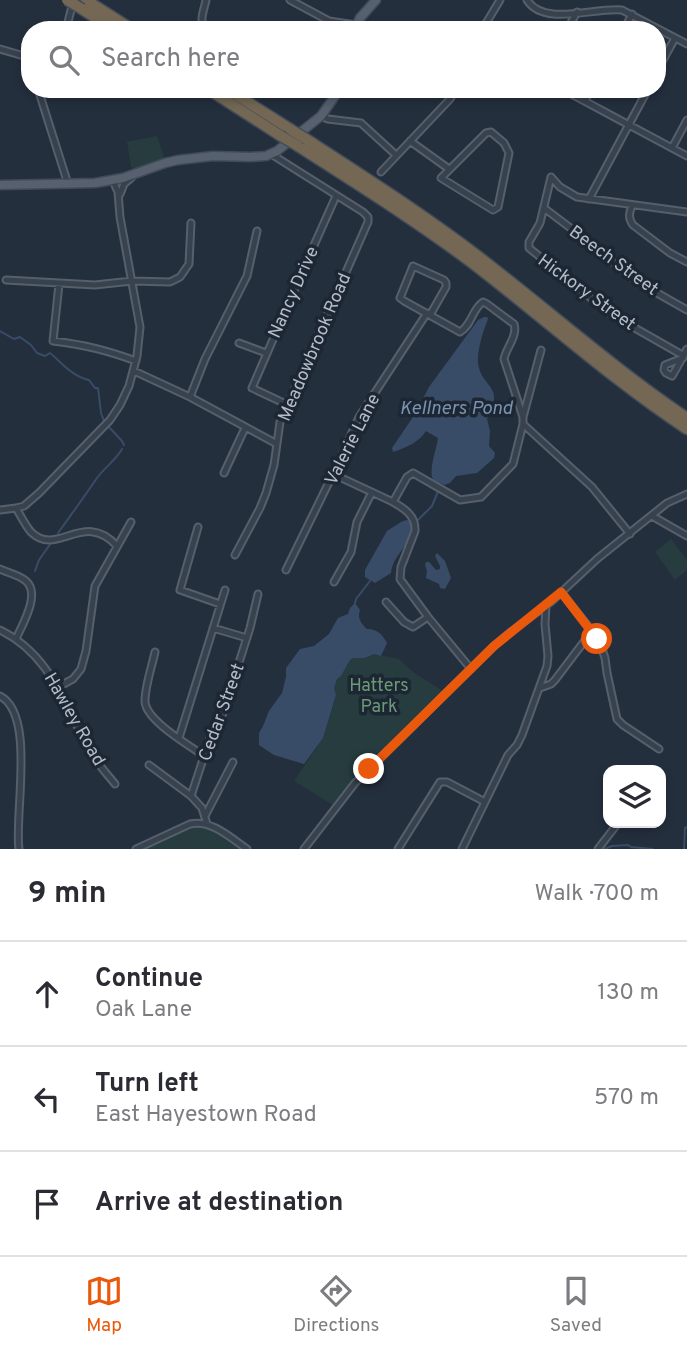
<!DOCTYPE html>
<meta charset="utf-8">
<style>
:root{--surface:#fff;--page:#f7f7f7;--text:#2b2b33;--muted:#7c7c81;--line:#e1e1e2;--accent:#ea580c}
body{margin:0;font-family:Overpass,sans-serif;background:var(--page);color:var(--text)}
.controls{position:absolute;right:21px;bottom:21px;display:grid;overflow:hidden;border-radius:14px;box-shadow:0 4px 10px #0003}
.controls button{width:63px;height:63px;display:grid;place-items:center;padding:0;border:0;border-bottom:2px solid var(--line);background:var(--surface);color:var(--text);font:35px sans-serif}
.stop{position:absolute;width:21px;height:21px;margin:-16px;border:5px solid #ea580c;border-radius:50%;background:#fff}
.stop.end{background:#ea580c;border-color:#fff;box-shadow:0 2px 7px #0008}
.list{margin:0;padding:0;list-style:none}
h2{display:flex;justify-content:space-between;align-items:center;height:91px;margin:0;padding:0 28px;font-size:30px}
h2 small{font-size:23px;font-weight:400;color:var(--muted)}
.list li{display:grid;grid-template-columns:46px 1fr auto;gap:21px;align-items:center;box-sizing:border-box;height:105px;padding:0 28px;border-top:2px solid var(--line)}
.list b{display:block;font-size:26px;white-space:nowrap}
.list p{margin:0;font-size:23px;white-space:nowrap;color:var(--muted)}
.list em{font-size:23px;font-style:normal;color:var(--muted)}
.icon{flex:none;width:38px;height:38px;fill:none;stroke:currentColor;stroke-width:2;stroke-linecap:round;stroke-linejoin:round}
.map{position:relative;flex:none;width:687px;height:849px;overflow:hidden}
.search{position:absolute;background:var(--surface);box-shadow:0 4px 10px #0003;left:21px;right:21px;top:21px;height:77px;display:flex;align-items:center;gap:18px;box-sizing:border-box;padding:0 24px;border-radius:28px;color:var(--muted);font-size:26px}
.sheet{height:406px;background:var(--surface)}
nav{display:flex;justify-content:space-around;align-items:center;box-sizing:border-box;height:98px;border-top:2px solid var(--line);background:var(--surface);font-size:19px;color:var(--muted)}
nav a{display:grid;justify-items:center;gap:4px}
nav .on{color:var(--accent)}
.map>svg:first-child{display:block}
</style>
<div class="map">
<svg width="687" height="849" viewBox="0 0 687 849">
<rect width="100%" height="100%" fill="#242f3e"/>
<!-- green -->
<path fill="#263c3f" d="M157,136L165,160L139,169L131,167L127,142Z
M671,539L687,560V570L675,580L655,552Z
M374,654L399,659L413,672L443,691C404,726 367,764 333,805L294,781L323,738L336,696L334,688L337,679L341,676L350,660L353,658H365Z
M198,825L209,827L243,849H142L190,827Z"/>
<!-- water -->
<path fill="#394c67" d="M484,317H487L488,319C483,331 475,356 479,368C481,378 490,384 493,392C496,399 492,414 487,419L490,431L489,446L495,453L494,458L477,473L456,476L450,483L444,485C442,484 435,481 433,479C428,472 437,447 438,438L426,431C418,443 407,447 393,452L392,448L415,414L429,387L470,331L478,320Z
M406,520L411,521C417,541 392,554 391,573L375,583L365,577V570L387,531L401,522Z
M437,553L445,561L451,578L445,589L440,588L439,584L426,578L427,571L425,565L426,562H429L436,570L440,569V566L435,556Z
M355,603L360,610C357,618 361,623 367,629C377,629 382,634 387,643L381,656L374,654L365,658H353L350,660L341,676L337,679L334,688L336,695L323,738L304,764L274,755L259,745V733L263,726L269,711L282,693L286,677V668L300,649L314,646L329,634L338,618L348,614L350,608Z"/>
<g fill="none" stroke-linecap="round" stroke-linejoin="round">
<!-- stream -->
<path stroke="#394c67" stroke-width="2" d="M0,331L14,339L20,337L31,345L37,353L45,356L50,353C62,363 73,377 89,380L95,388H98L101,413L104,421
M108,426L122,441L124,445
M417,521L432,506L439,489
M58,533C71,515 84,497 97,478C104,468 116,460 122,449
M35,571L39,560L51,543
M355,603L356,599L370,581
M605,849L612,846L628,845L631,847L653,849
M684,849L685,828L687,827"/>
<defs>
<path id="minor" d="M206,0C204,11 197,23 208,30
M290,0L329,21L356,25
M527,0C544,27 594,7 622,10L687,44
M66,30L73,2
M482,30L500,0
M567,30L577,12
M624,30L632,14
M0,49L24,56L30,60
M657,71L675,38
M38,89L68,184
M562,89L687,156
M585,101L591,89
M321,116L328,119L361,123L396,155
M491,132L504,143L509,153L498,207L493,210L441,178L486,133Z
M410,141L449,169
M672,148L687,120
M381,172L450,99L456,89
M551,177L540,223L529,242V248L612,315L684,356
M551,177L560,187L577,197L687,212
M120,194L124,184L132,177
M589,199L648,89
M632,205C629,214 628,218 633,225L670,253L687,262
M544,208L597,248L625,273L643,285L687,310
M6,280L95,285L132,281L170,282L180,277L189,264L191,223
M59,284L53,341C85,345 106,350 136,361
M239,343L266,353
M683,358L665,365L664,370L666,373L672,376C677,368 682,358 687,349
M134,371L190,397L277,444
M190,397L205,359L247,276L257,231
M288,405L252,388L307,261L336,196
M523,417L541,350
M523,424L592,487L630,534
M224,473L245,428
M333,474L393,502C405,509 416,516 415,531L401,567L400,579L428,617L471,669
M393,502L407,477L413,473L460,500L481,497L513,464L523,424V417L504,359C506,348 518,336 514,324L487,304L483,302C472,309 472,325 460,332L404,301L400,298L413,266L444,280L446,283V287L430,315
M16,508C21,516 25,525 31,532C57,558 84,509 117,546
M0,510L16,508L24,506L39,493L110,420L120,405L129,386L137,356L140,327L120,217L118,192L113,181
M652,516L687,536
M198,527L180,590L220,604
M235,555L260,508L266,493L274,465L280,422L368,222V217L363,212L271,154
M0,569C8,573 19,575 26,581C41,594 22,625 16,639
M286,570L333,474L359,417L427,313
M334,582L351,552L357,522L372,492
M561,592L592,631L601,646L605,658L607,673L617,719L623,725L659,749
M386,602L404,622L413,627L428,617
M213,628L247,638
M0,630C55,657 65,711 95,758C100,767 108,775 115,784
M155,652C152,666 145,686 145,701C145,720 189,745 204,756
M58,687L73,679L81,669L86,651L95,586L131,522
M540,688L551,684L555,680L592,631
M0,696C36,714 14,815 19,849
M179,738L225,590
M149,765L191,796
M205,816L233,762
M207,824L202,808L191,796L210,738L222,716L250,628L258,594
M136,849L190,824C211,819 231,838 247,849
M304,849L355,783L494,646L512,631L552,601L597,559L667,503L687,494
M398,849L440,782H447L485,802
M462,849L508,755L517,745L522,735L547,666L548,656L545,624L546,605
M598,849L618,823"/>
<path id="major" d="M354,30L360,18L376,0
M0,185L95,183L123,178L165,163L178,160L213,156L250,157L266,156L277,151L321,116L335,96L337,89"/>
<path id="highway" d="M86,0L133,30
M82,9L114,30
M208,89L281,136
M227,89L290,129
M306,139C364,177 423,214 479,257C548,310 614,369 687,418
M298,146C357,184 415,220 471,262C543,317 611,379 687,429"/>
</defs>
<!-- minor casing -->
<use href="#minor" stroke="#565f6c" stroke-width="9"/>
<!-- major casing -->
<use href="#major" stroke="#414a57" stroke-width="11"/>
<!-- highway casing -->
<use href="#highway" stroke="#434c59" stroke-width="13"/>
<!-- minor -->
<use href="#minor" stroke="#38414e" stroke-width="5"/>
<!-- major -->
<use href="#major" stroke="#56606e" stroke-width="8"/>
<!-- highway -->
<use href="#highway" stroke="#746855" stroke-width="10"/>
<defs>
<path id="highway-bridge" d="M67,0L82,9
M290,129L306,139
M281,136L298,146"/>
</defs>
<!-- highway-bridge casing -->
<use href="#highway-bridge" stroke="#434c59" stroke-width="13" stroke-linecap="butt"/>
<!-- highway-bridge -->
<use href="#highway-bridge" stroke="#746855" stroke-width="10"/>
</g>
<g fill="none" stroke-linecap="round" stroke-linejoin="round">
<!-- route -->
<path stroke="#ea580c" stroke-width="9" d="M369,769L494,646L561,592L597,639"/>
</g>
<g text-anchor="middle" stroke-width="7" stroke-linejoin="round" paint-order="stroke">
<!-- street labels -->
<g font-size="18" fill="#b4bcc9" stroke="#1d2633">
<text transform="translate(614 260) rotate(36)" y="6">Beech Street</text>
<text transform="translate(293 292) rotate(-66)" y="6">Nancy Drive</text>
<text transform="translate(587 292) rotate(36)" y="6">Hickory Street</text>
<text transform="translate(314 347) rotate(-67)" y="6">Meadowbrook Road</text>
<text transform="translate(352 439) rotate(-63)" y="6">Valerie Lane</text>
<text transform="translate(221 712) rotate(-70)" y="6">Cedar Street</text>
<text transform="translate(75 719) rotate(60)" y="6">Hawley Road</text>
</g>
<!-- park labels -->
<g font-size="18" fill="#6b9a76" stroke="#1d2633">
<text x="379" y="691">Hatters<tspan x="379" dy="21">Park</tspan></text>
</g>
<!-- water labels -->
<g font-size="19" font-style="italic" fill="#7c92b1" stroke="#1d2633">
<text x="456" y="414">Kellners Pond</text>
</g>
</g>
</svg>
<div class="controls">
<button><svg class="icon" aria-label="layers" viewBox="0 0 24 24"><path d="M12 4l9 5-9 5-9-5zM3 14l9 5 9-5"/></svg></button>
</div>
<div class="stop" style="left:597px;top:639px"></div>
<div class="stop end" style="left:369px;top:769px"></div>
<div class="search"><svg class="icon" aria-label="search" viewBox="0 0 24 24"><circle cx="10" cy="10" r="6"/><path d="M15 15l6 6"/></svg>Search here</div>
</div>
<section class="sheet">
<h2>9 min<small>Walk · 700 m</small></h2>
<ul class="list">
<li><svg class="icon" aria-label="ahead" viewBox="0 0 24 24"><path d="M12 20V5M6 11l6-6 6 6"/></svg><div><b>Continue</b><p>Oak Lane</p></div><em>130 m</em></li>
<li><svg class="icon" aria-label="left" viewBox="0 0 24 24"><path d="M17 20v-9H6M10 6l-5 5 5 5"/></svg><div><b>Turn left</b><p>East Hayestown Road</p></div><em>570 m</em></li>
<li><svg class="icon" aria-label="arrive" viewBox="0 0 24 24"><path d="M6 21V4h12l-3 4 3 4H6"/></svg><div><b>Arrive at destination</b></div></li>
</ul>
</section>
<nav>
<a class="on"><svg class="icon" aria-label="map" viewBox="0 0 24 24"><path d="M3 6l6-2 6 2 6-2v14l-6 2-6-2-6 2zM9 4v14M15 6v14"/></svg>Map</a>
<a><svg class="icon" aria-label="directions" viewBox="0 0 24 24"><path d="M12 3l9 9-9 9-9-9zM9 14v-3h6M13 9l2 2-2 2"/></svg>Directions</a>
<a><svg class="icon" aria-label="saved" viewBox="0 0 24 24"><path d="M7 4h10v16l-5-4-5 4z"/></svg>Saved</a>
</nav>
